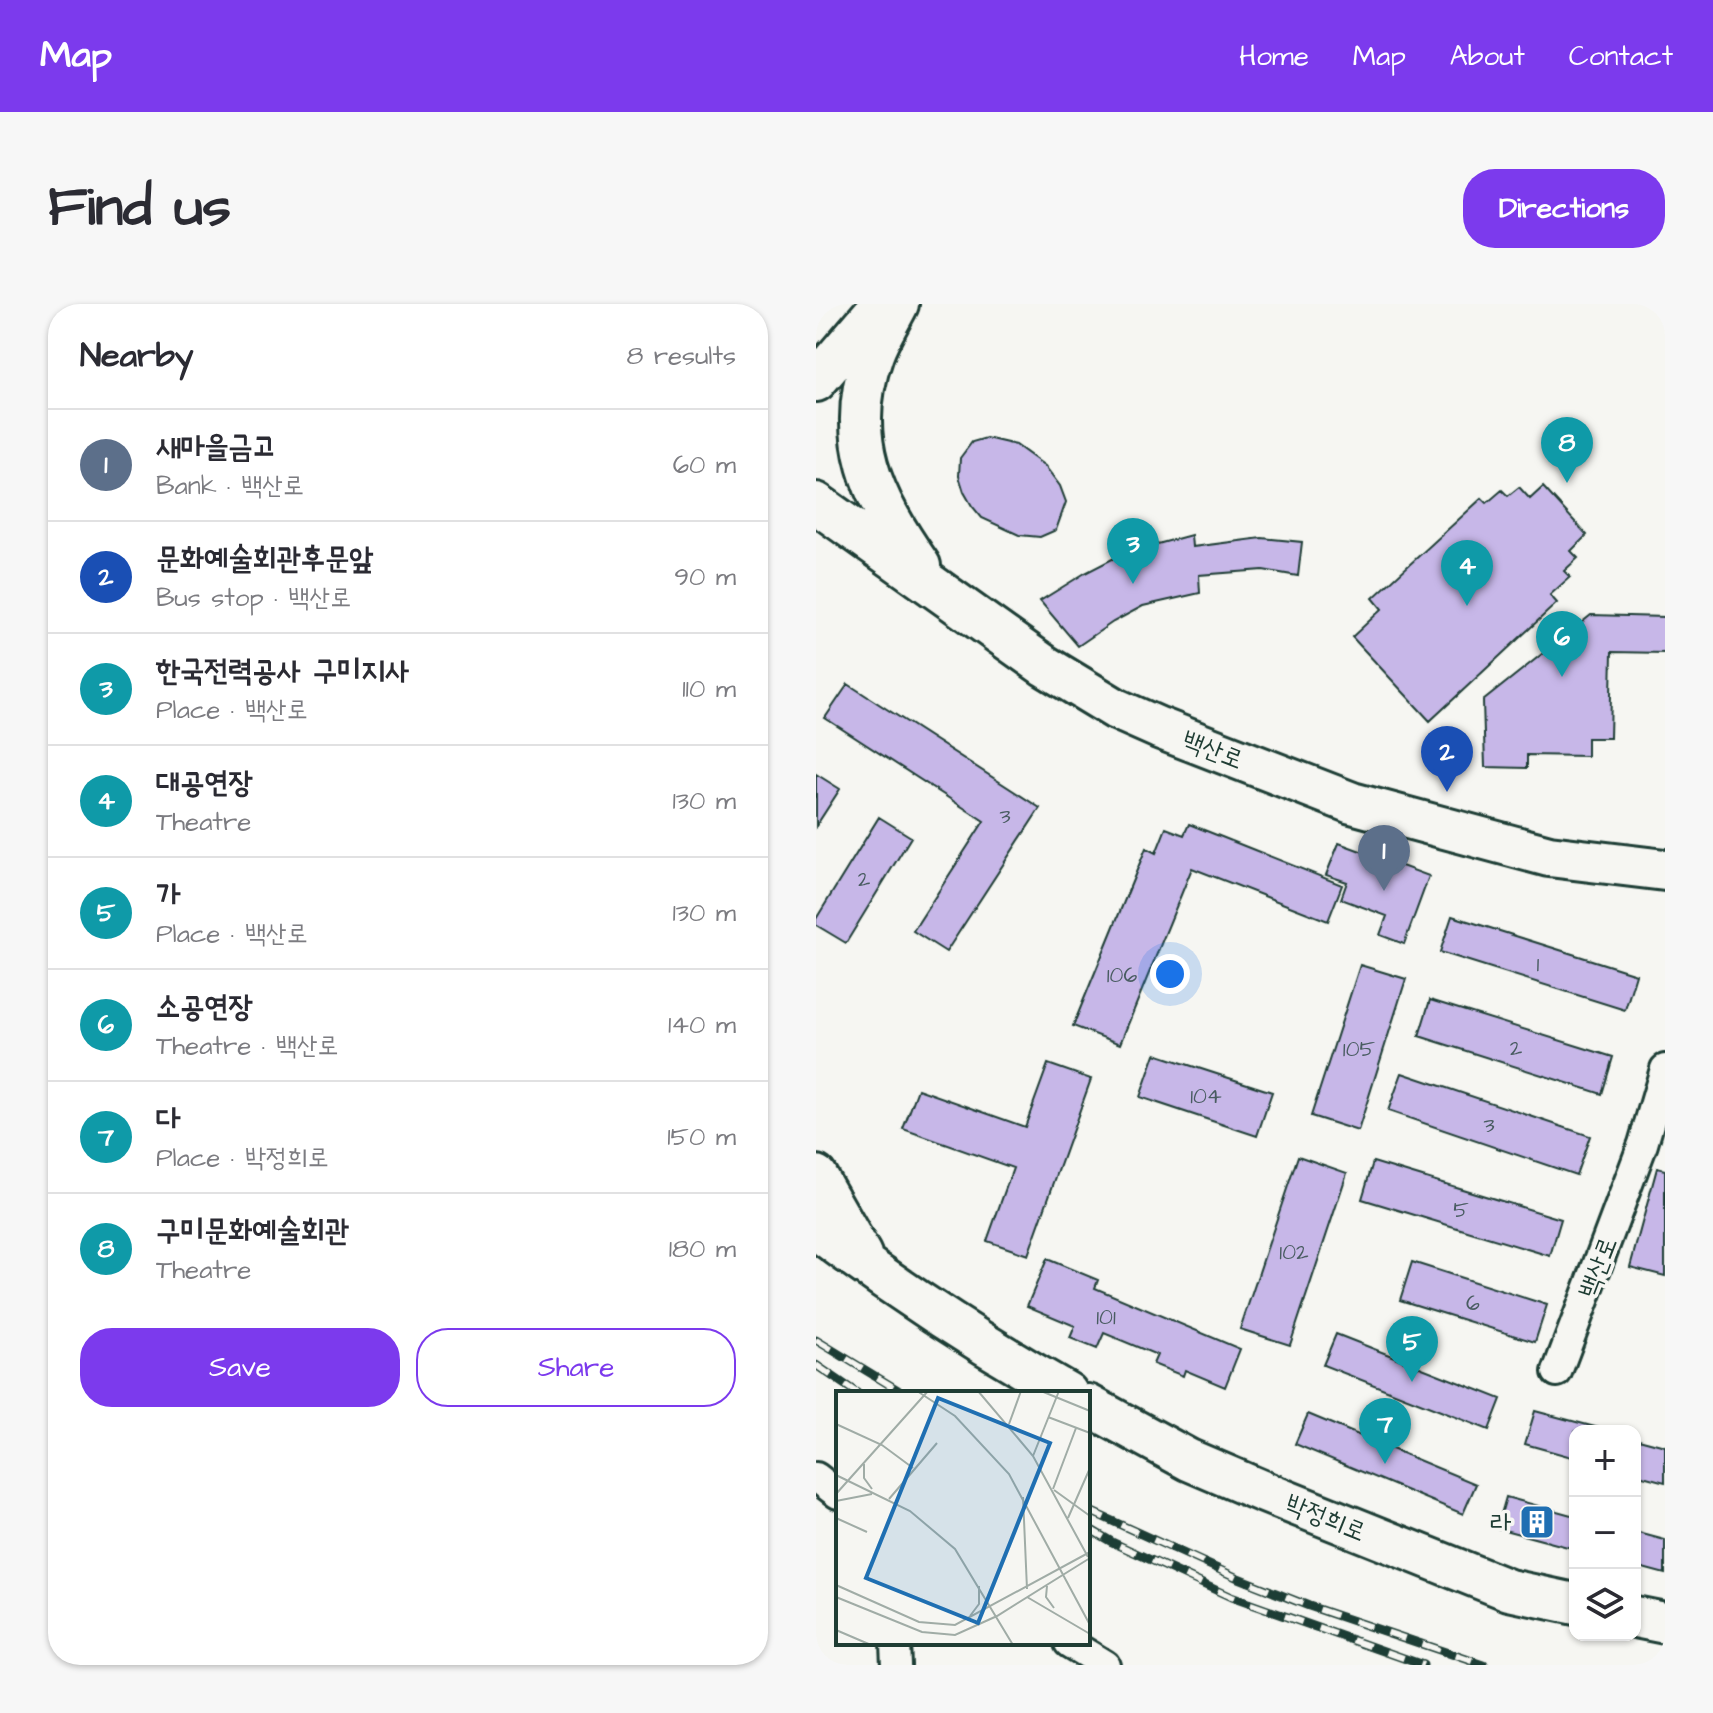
<!DOCTYPE html>
<meta charset="utf-8">
<style>
:root{--surface:#fff;--page:#f7f7f7;--text:#2b2b33;--muted:#7c7c81;--line:#e1e1e2;--accent:#7c3aed}
body{margin:0;font-family:"Architects Daughter","Poor Story",sans-serif;background:var(--page);color:var(--text)}
.controls{position:absolute;right:24px;bottom:24px;display:grid;overflow:hidden;border-radius:16px;box-shadow:0 2px 6px #0004}
.controls button{width:72px;height:72px;display:grid;place-items:center;padding:0;border:0;border-bottom:2px solid var(--line);background:var(--surface);color:var(--text);font:40px sans-serif}
.you{position:absolute;left:354px;top:670px;width:28px;height:28px;margin:-20px;border:6px solid #fff;border-radius:50%;background:#1a73e8;box-shadow:0 0 0 12px #1a73e833}
.badge{display:grid;place-items:center;width:52px;height:52px;border-radius:50%;background:var(--accent);color:#fff;font-size:26px;font-weight:700}
.pin{position:absolute;translate:-50% -66px;filter:drop-shadow(0 2px 4px #0008)}
.pin::after{content:'';position:absolute;top:42px;width:28px;height:24px;background:inherit;clip-path:polygon(0 0,100% 0,50% 100%)}
.list{margin:0;padding:0;list-style:none}
h2{display:flex;justify-content:space-between;align-items:center;height:104px;margin:0;padding:0 32px;font-size:34px}
h2 small{font-size:26px;font-weight:400;color:var(--muted)}
.list li{display:grid;grid-template-columns:52px 1fr auto;gap:24px;align-items:center;box-sizing:border-box;height:112px;padding:0 32px;border-top:2px solid var(--line)}
.list b{display:block;font-size:30px;white-space:nowrap}
.list p{margin:0;font-size:26px;white-space:nowrap;color:var(--muted)}
.list em{font-size:26px;font-style:normal;color:var(--muted)}
.actions{display:flex;gap:16px;padding:24px 32px}
.actions a{flex:1;padding:18px 0;border:2px solid var(--accent);border-radius:32px;text-align:center;font-size:28px;color:var(--accent)}
.actions .main{background:var(--accent);color:#fff}
.icon{flex:none;width:44px;height:44px;fill:none;stroke:currentColor;stroke-width:2;stroke-linecap:round;stroke-linejoin:round}
.map{position:relative;flex:none;width:849px;height:1361px;overflow:hidden;border-radius:32px}
header{display:flex;align-items:center;gap:48px;box-sizing:border-box;height:112px;padding:0 40px;background:var(--accent);color:#fff}
header strong{font-size:38px}
nav{display:flex;gap:44px;margin-inline-start:auto;font-size:28px}
.intro{display:flex;align-items:center;justify-content:space-between;box-sizing:border-box;height:192px;padding:0 48px}
h1{margin:0;font-size:56px}
.button{padding:20px 36px;border-radius:32px;background:var(--accent);color:#fff;font-size:28px;font-weight:700}
main{display:flex;gap:48px;padding:0 48px}
aside{flex:1;background:var(--surface);border-radius:32px;box-shadow:0 2px 6px #0004}
.map>svg:first-child{display:block}
</style>
<header>
<strong>Map</strong>
<nav><a>Home</a><a>Map</a><a>About</a><a>Contact</a></nav>
</header>
<div class="intro"><h1>Find us</h1><a class="button">Directions</a></div>
<main>
<aside>
<h2>Nearby<small>8 results</small></h2>
<ul class="list">
<li><span class="badge" style="background:#5c6f8a">1</span><div><b>새마을금고</b><p>Bank · 백산로</p></div><em>60 m</em></li>
<li><span class="badge" style="background:#1a4fb4">2</span><div><b>문화예술회관후문앞</b><p>Bus stop · 백산로</p></div><em>90 m</em></li>
<li><span class="badge" style="background:#0f9aa8">3</span><div><b>한국전력공사 구미지사</b><p>Place · 백산로</p></div><em>110 m</em></li>
<li><span class="badge" style="background:#0f9aa8">4</span><div><b>대공연장</b><p>Theatre</p></div><em>130 m</em></li>
<li><span class="badge" style="background:#0f9aa8">5</span><div><b>가</b><p>Place · 백산로</p></div><em>130 m</em></li>
<li><span class="badge" style="background:#0f9aa8">6</span><div><b>소공연장</b><p>Theatre · 백산로</p></div><em>140 m</em></li>
<li><span class="badge" style="background:#0f9aa8">7</span><div><b>다</b><p>Place · 박정희로</p></div><em>150 m</em></li>
<li><span class="badge" style="background:#0f9aa8">8</span><div><b>구미문화예술회관</b><p>Theatre</p></div><em>180 m</em></li>
</ul>
<div class="actions"><a class="main">Save</a><a>Share</a></div>
</aside>
<div class="map">
<svg width="849" height="1361" viewBox="0 0 849 1361">
<rect width="100%" height="100%" fill="#f6f6f2"/>
<filter id="ink" filterUnits="userSpaceOnUse"><feTurbulence type="fractalNoise" baseFrequency=".0125" numOctaves="2"/><feDisplacementMap in="SourceGraphic" scale="16" xChannelSelector="R" yChannelSelector="G"/><feConvolveMatrix kernelMatrix="1 2 1 2 8 2 1 2 1" color-interpolation-filters="sRGB"/></filter>
<g filter="url(#ink)">
<!-- building -->
<path fill="#c7b7e8" stroke="#1f3d34" stroke-width="2" d="M170,134L200,141L229,162L244,182L250,198L240,226L224,233L203,231L166,214L156,202L148,188L143,172L144,154L156,138Z
M703,183L714,195L727,183L771,231L755,247L762,254L748,267L754,273L734,291L741,299L614,417L536,333L566,305L557,294L666,194L671,199L686,186L692,192Z
M375,231L376,243L446,234L486,238L482,272L447,266L383,271L384,289L327,302L297,318L262,342L224,297L269,269L308,249Z
M775,311L849,313V349L796,348L794,434H771V452L711,451V464L669,463L667,397Z
M32,380L224,504L130,648L97,627L168,517L9,414Z
M0,470L24,485L0,522Z
M63,513L95,533L30,639L0,621V615Z
M373,520L526,581L512,617L376,564L304,740L257,722L330,544L340,549L350,524L368,531Z
M523,539L613,572L588,640L564,631L571,612L525,595L531,578L510,571Z
M636,612L820,670L809,706L624,648Z
M544,661L590,675L542,827L495,812Z
M614,696L797,753L786,790L603,732Z
M339,750L456,788L441,832L324,793Z
M232,760L275,775L212,951L171,937L197,864L87,825L102,785L209,823Z
M586,769L774,832L760,871L572,807Z
M482,852L531,869L474,1041L424,1025Z
M557,858L745,915L734,952L546,895Z
M841,864L849,866V972L814,963Z
M231,955L282,976L279,984L424,1045L409,1083L369,1066L367,1072L337,1060L341,1051L288,1029L281,1045L254,1034L259,1022L211,1002Z
M596,958L731,1001L719,1038L584,996Z
M520,1030L685,1095L673,1126L507,1061Z
M719,1107L794,1127H759V1154L709,1140Z
M492,1110L660,1180L647,1210L479,1140Z
M819,1134L849,1142V1178L819,1170Z
M690,1193L759,1212V1245L681,1224Z
M819,1228L849,1236V1270L819,1262Z"/>
<g fill="none" stroke-linecap="round" stroke-linejoin="round">
<defs>
<path id="street" d="M741,1068L827,840L849,765
M0,1173L22,1190
M79,1339L80,1361
M253,1339L289,1361"/>
<path id="secondary" d="M82,0C74,16 63,33 57,50C27,134 56,193 104,262
M0,77L65,1
M0,199L229,362L300,405L343,424L536,499L733,552L849,566
M0,872L45,951
M0,925C80,985 164,1040 251,1089
M272,1101L373,1156L448,1188L693,1286L759,1300
M819,1313L849,1319"/>
</defs>
<!-- street casing -->
<use href="#street" stroke="#1f3d34" stroke-width="34"/>
<!-- secondary casing -->
<use href="#secondary" stroke="#1f3d34" stroke-width="46"/>
<!-- street -->
<use href="#street" stroke="#f6f6f2" stroke-width="28"/>
<!-- secondary -->
<use href="#secondary" stroke="#f6f6f2" stroke-width="40"/>
<defs>
<path id="rail" d="M0,1036L87,1089
M0,1061L41,1089
M272,1206L422,1274L493,1302L668,1361
M272,1224L296,1238L415,1293L607,1361"/>
</defs>
<!-- rail casing -->
<use href="#rail" stroke="#1f3d34" stroke-width="9"/>
<!-- rail -->
<use href="#rail" stroke="#f6f6f2" stroke-width="6" stroke-dasharray="18" stroke-linecap="butt"/>
</g>
</g>
<!-- icons -->
<defs>
<symbol id="building-square" viewBox="-11 -11 22 22"><rect x="-9" y="-9" width="18" height="18" rx="4" fill="#1f6fb2" stroke="#f6f6f2"/><path d="M-4-6H4V6H1V3H-1V6H-4ZM-2.5-4.3h1.7v1.8h-1.7ZM.8-4.3h1.7v1.8H.8ZM-2.5-1h1.7V.8h-1.7ZM.8-1h1.7V.8H.8Z" fill="#fff"/></symbol>
</defs>
<g fill-rule="evenodd">
<use href="#building-square" x="701" y="1198" width="40" height="40"/>
</g>
<g text-anchor="middle" stroke-width="7" stroke-linejoin="round" paint-order="stroke">
<!-- number labels -->
<g font-size="22" fill="#495c61">
<text x="189" y="519">3</text>
<text x="48" y="582">2</text>
<text x="722" y="667">1</text>
<text x="306" y="678">106</text>
<text x="700" y="751">2</text>
<text x="543" y="752">105</text>
<text x="390" y="799">104</text>
<text x="673" y="828">3</text>
<text x="645" y="913">5</text>
<text x="478" y="955">102</text>
<text x="657" y="1006">6</text>
<text x="290" y="1020">101</text>
</g>
<!-- street labels -->
<g font-size="26" fill="#1f3d34" stroke="#f6f6f2">
<text transform="translate(397 445) rotate(21)" y="9">백산로</text>
<text transform="translate(781 963) rotate(-69)" y="9">백산로</text>
<text transform="translate(510 1213) rotate(22)" y="9">박정희로</text>
</g>
<!-- poi labels -->
<g font-size="26" fill="#1f3d34" stroke="#f6f6f2" text-anchor="end">
<text x="695" y="1227">라</text>
</g>
</g>
<!-- overview -->
<g transform="translate(20 1087)">
<rect width="254" height="254" fill="#f6f6f2"/>
<path fill="none" stroke="#a0aca6" stroke-width="2" d="M81,0L119,25L173,83L254,234M142,0L197,65L252,166M205,0L254,20M212,26L254,42M0,33L46,54L77,77M173,33L185,0M197,65L223,0M28,73V87L36,98M0,84L74,120L119,158L177,254M217,98L240,37M218,99L254,125M0,103L92,0M187,106L191,198M53,108L101,52M0,110L36,103M0,127L31,141M232,127L254,77M0,194L83,231L119,234L254,161M211,195L210,206L218,217M0,206L86,241L119,244L161,225L254,167M191,206L254,243M134,225L143,213V195M0,239L35,254"/>
<path fill="#1f6fb2" fill-opacity="0.15" stroke="#1f6fb2" stroke-width="4" d="M102,7L214,52L142,232L30,187Z"/>
<rect width="254" height="254" fill="none" stroke="#1f3d34" stroke-width="4"/>
</g>
</svg>
<div class="controls">
<button>+</button>
<button>−</button>
<button><svg class="icon" aria-label="layers" viewBox="0 0 24 24"><path d="M12 4l9 5-9 5-9-5zM3 14l9 5 9-5"/></svg></button>
</div>
<div class="you"></div>
<div class="pin badge" style="left:568px;top:587px;background:#5c6f8a">1</div>
<div class="pin badge" style="left:631px;top:488px;background:#1a4fb4">2</div>
<div class="pin badge" style="left:317px;top:280px;background:#0f9aa8">3</div>
<div class="pin badge" style="left:651px;top:302px;background:#0f9aa8">4</div>
<div class="pin badge" style="left:596px;top:1078px;background:#0f9aa8">5</div>
<div class="pin badge" style="left:746px;top:373px;background:#0f9aa8">6</div>
<div class="pin badge" style="left:569px;top:1160px;background:#0f9aa8">7</div>
<div class="pin badge" style="left:751px;top:179px;background:#0f9aa8">8</div>
</div>
</main>
